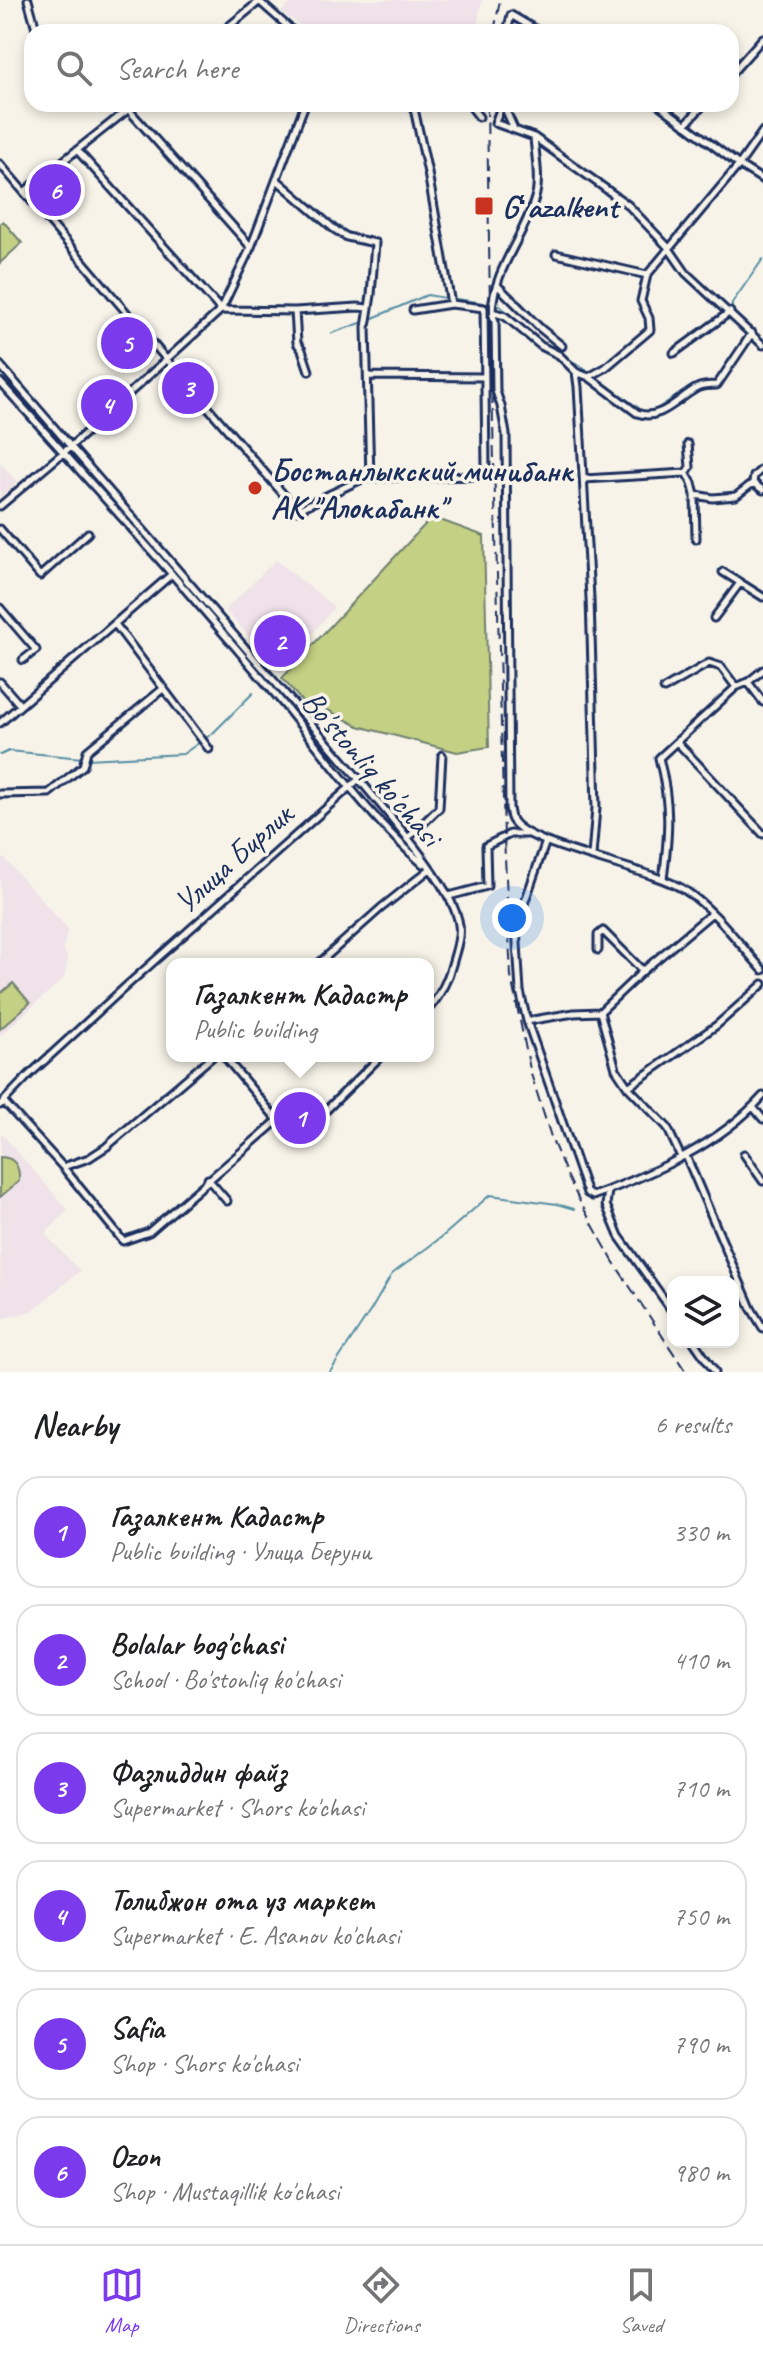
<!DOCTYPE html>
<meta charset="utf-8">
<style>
:root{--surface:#fff;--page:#f6f6f6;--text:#202124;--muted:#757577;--line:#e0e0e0;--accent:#7c3aed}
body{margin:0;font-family:Caveat,sans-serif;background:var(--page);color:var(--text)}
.controls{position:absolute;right:24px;bottom:24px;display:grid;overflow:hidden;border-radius:16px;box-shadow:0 4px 12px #0003}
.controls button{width:72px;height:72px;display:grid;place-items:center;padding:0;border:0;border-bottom:2px solid var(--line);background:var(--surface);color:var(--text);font:40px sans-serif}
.you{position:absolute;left:512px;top:918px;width:28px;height:28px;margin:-20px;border:6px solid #fff;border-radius:50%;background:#1a73e8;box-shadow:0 0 0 12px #1a73e833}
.badge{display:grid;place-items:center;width:52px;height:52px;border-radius:50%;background:var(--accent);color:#fff;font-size:26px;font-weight:700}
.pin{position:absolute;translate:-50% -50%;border:4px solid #fff;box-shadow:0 2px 8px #0006}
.popup{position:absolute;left:166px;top:958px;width:268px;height:104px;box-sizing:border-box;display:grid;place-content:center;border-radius:16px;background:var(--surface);filter:drop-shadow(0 2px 6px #0005);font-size:26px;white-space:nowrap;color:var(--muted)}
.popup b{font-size:30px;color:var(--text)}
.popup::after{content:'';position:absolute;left:50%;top:100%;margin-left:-16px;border:16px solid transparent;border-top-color:var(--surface)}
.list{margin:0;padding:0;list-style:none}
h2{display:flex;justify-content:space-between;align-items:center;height:104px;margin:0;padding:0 32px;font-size:34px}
h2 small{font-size:26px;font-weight:400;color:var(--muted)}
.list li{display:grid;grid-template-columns:52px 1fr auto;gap:24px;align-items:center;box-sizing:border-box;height:112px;margin:0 16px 16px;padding:0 16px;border:2px solid var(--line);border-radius:24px}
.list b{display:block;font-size:30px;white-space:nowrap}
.list p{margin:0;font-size:26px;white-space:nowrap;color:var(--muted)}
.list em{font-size:26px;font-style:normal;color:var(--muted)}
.icon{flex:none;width:44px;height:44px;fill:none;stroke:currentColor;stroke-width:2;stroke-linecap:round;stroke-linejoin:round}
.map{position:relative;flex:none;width:763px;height:1372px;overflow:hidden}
.search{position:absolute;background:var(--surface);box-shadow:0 4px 12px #0003;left:24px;right:24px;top:24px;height:88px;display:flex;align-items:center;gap:20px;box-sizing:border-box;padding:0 28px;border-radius:24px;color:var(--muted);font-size:30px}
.sheet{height:872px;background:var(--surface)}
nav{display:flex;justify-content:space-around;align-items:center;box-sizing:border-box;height:112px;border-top:2px solid var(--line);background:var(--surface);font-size:22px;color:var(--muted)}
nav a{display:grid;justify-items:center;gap:4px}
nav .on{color:var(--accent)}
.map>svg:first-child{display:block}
</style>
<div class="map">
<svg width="763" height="1372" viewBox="0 0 763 1372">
<rect width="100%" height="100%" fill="#f7f3e8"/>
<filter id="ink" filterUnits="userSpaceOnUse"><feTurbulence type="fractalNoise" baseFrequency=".0125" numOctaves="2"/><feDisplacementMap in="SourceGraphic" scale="16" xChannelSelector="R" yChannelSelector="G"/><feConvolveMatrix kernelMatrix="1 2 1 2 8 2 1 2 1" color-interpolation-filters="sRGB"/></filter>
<g filter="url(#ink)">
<!-- built -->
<path fill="#efe2e8" d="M295,0H482L476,32H310L281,12Z
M0,462L17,482L0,497Z
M276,560L334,607L281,673L225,610Z
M4,858L68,929L63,948L68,960L64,978L0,1036V862Z
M1,1133L68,1210L45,1234L80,1271L32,1311L0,1319Z"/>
<!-- green -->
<path fill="#c4d083" stroke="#708070" stroke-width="2" d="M3,221L22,243L0,263V223Z
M432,517L484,536L489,747L457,752L358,726L324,708L304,704L282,678Z
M13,983L30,1003L0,1029V994Z
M0,1157C15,1157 20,1167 19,1181L0,1197Z"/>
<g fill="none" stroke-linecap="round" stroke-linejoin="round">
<!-- stream -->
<path stroke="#558ea4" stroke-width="2" d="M456,299L484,303
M495,305L500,306L546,345
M732,308V303L763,259
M373,318L427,295L445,298
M332,333L364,322
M558,352L588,371
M597,378L644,412H652L690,387L698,385
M712,383L724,371
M0,755L9,751L82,758
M88,759L183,754L213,733L253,693
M330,1372L371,1310L392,1274L443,1236L490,1195L557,1204L574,1209"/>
<defs>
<path id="minor" d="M28,0L37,32
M259,1L294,32
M222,32L261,0
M507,32L511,15L540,32
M731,74L763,38
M413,104L428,173L451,304
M469,104L479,117
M502,104L495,123L534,137L628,205L668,247L686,273L763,345
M503,104L514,129
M658,104L739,165L763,180
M128,109L251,247
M685,125L704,104
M534,137C535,154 540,177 536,194C526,235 493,269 492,312L505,316L541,346L559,355L576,372L578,387L590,598L596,808L592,856
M77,150L221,310L295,311L358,307L368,308
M0,164L167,360L297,510L364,478L484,476L486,469L484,308L451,304L413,310
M277,180L334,229L347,237L375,243L371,295L366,327L370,478
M24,192L135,104
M556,254L647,275
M497,285L540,328L562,346
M295,311L297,343L302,350L309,371
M492,312L495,322L496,391L501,406L506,434L509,808C510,812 510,817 512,820C528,848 651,867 686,891C716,911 739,944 763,970
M674,353L730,312
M0,365L359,779C384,810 455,888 459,925C461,937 456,950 453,961C448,979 441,996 428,1009
M576,372L589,377L637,413C660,422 678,398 697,388C703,385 710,385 717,385L752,333
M369,376L485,377
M589,377L605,368L650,330L649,318L641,301L647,275L739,165L763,131
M0,382C93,485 186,588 275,694C323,751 366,815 423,864
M688,444L690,467L686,473L692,483L695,495
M584,479L686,473
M753,483L754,476L763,468
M0,506L70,447L221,310L251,247L305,104
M0,529L40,576L88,533
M696,539L695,495L713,498L736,496L753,483L763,490
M723,572L763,597
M0,608L36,650L23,660
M714,618L740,583
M115,624L209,749
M0,682L20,705
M748,682L763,702
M664,689L709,663L721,667L736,687
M0,723L172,574
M677,742L763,834
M0,794L49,793L83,766L87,751L164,688
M407,839L439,808L442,755
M545,844L516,927L520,991L527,1021L587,1193L593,1196C654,1173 719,1145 763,1096
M663,879C669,833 671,804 659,758L736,687L748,682L763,670
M449,896L487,886L486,846L510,834H527
M598,950V935L603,931L643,971
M318,964L381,908L430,869
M600,1012L616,1069L628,1087L667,1127L681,1157
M527,1021L574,1013L600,1012L644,970L712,913
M224,1056L295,1141L381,1056
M628,1087L717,1025L763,984
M4,1102L63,1167L123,1241L149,1232L277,1121
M0,1105L29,1075L124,988L359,779
M753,1107L763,1119
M744,1154L763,1181
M686,1156L751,1308L763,1328
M63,1167L89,1158L106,1147L213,1056
M208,1179L227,1201
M608,1191L606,1205L619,1236L673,1312
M694,1342L715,1372"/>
</defs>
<!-- minor casing -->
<use href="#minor" stroke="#1b2f5e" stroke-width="11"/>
<!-- minor -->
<use href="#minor" stroke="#f7f3e8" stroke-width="5"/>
<!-- rail -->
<path stroke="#1b2f5e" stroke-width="2" stroke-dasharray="12 6" stroke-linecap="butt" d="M494,32L500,0
M487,104L490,310L504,838L511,977L531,1074L552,1140L566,1173L579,1200L613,1261L686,1372"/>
</g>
</g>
<!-- markers -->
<g fill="#c8321e" stroke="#f7f3e8" stroke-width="3">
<rect x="474" y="196" width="20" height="20" rx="4"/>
<circle cx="255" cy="488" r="8"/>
</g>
<g text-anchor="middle" stroke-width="7" stroke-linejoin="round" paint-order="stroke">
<!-- poi labels -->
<g font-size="32" font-weight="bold" fill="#1b2f5e" stroke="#f7f3e8" text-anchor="start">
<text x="502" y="217">Gʻazalkent</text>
<text x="271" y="481">Бостанлыкский минибанк<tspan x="271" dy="37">АК "Алокабанк"</tspan></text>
</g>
<!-- street labels -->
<g font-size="32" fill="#1b2f5e" stroke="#f7f3e8">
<text transform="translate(372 768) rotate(49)" y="11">Bo'stonliq ko'chasi</text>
<text transform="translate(233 858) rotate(-42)" y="11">Улица Бирлик</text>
</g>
</g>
</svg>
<div class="controls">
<button><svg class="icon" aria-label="layers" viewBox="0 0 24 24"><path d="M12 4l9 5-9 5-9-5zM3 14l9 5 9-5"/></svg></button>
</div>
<div class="you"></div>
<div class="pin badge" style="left:300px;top:1118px">1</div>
<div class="popup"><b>Газалкент Кадастр</b>Public building</div>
<div class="pin badge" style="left:280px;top:641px">2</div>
<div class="pin badge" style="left:188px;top:388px">3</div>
<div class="pin badge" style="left:107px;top:405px">4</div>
<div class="pin badge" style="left:127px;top:343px">5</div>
<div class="pin badge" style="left:55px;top:190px">6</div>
<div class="search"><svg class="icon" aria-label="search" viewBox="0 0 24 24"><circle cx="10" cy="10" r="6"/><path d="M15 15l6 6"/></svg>Search here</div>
</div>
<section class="sheet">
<h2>Nearby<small>6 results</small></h2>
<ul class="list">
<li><span class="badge">1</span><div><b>Газалкент Кадастр</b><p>Public building · Улица Беруни</p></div><em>330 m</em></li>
<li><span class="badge">2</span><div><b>Bolalar bog'chasi</b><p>School · Bo'stonliq ko'chasi</p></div><em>410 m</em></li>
<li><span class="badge">3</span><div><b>Фазлиддин файз</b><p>Supermarket · Shors ko'chasi</p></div><em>710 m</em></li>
<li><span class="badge">4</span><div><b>Толибжон ота уз маркет</b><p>Supermarket · E. Asanov ko'chasi</p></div><em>750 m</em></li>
<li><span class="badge">5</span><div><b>Safia</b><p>Shop · Shors ko'chasi</p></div><em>790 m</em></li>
<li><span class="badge">6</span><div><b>Ozon</b><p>Shop · Mustaqillik ko'chasi</p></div><em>980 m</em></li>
</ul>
</section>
<nav>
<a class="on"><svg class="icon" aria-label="map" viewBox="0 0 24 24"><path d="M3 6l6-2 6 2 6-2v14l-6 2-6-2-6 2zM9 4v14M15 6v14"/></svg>Map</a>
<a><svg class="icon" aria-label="directions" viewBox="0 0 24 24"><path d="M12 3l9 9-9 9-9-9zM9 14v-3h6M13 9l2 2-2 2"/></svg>Directions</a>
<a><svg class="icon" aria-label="saved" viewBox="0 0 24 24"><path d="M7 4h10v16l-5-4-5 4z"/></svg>Saved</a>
</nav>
